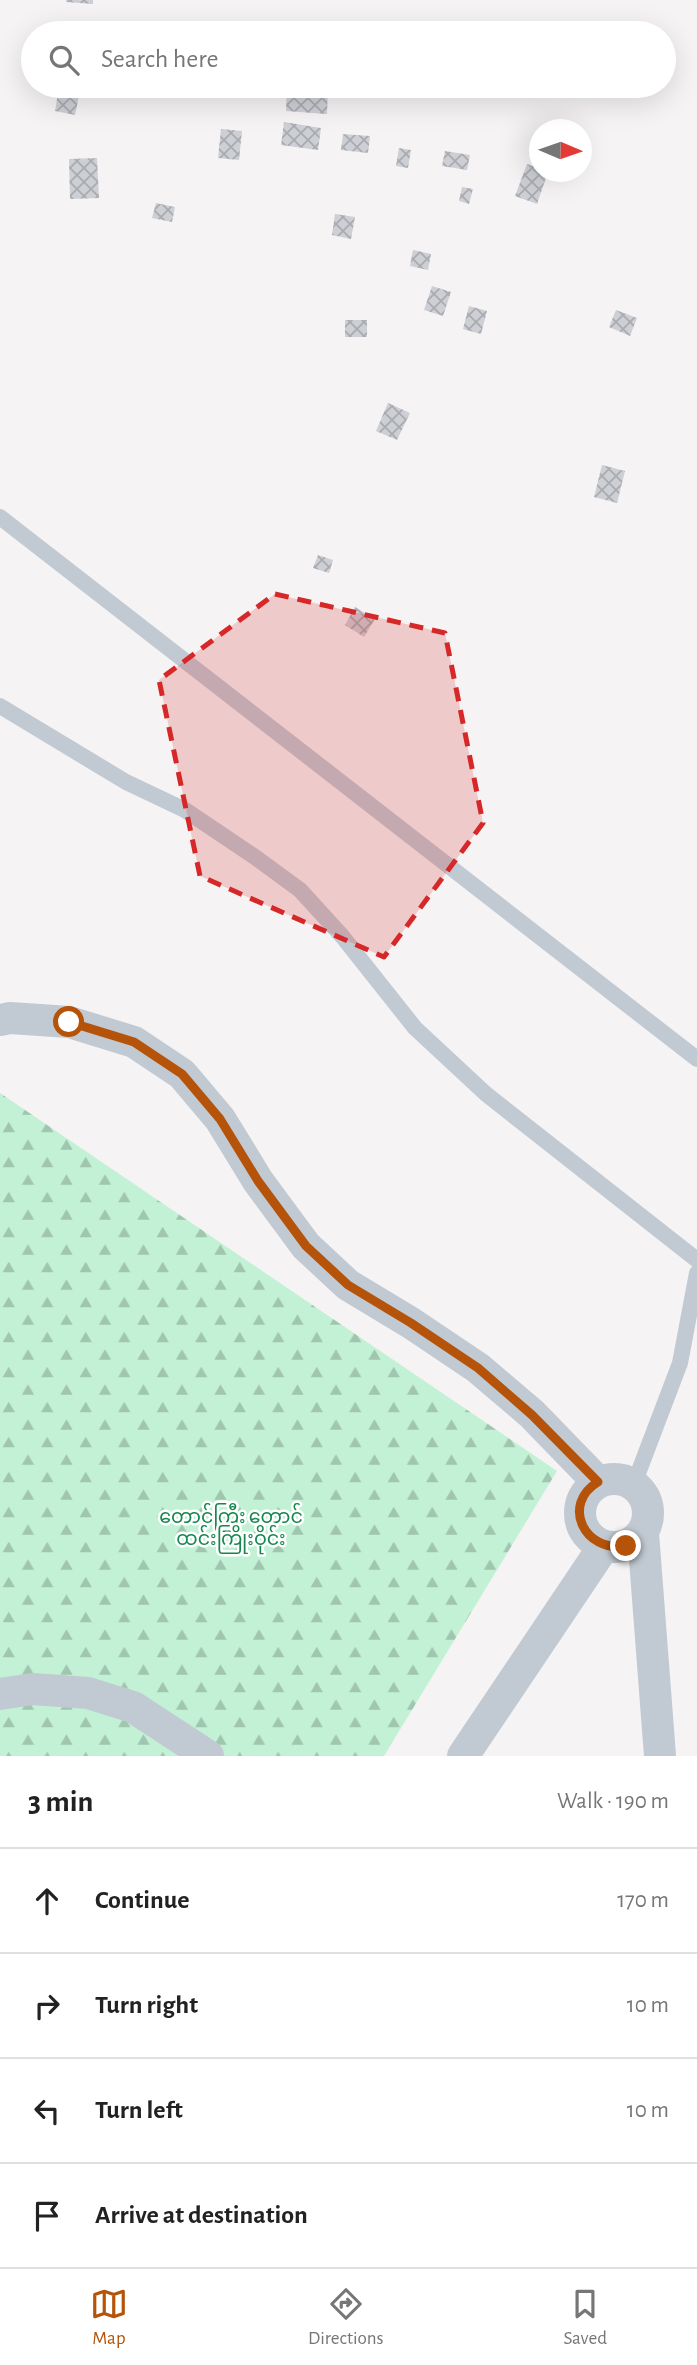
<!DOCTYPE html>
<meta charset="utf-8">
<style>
:root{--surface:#fff;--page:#f6f6f6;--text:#222;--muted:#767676;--line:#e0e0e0;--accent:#b45309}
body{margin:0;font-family:"Alegreya Sans","Noto Sans Myanmar",sans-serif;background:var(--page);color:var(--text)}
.compass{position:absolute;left:529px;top:119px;width:63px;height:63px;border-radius:50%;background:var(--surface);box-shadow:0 7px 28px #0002;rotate:92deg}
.stop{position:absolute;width:21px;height:21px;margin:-16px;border:5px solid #b45309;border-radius:50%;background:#fff}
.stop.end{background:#b45309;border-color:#fff;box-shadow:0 2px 7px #0008}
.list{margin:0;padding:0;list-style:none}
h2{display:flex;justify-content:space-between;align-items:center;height:91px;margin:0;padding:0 28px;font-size:30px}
h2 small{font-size:23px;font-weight:400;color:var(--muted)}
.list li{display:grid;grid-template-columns:46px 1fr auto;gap:21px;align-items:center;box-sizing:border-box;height:105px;padding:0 28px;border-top:2px solid var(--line)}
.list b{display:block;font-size:26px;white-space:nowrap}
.list em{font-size:23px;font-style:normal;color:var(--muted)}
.icon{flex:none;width:38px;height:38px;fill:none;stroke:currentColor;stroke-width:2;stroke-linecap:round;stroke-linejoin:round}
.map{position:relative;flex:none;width:697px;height:1756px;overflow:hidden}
.search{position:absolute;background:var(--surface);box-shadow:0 7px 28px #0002;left:21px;right:21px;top:21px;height:77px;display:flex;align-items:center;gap:18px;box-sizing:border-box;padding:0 24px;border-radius:38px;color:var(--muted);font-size:26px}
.sheet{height:511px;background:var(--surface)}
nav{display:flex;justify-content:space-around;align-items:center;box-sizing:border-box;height:98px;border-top:2px solid var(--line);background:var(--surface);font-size:19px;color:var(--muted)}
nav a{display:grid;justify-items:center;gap:4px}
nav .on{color:var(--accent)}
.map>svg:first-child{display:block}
</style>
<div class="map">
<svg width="697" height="1756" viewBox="0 0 697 1756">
<defs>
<pattern id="forest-firs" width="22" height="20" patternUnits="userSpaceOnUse" patternTransform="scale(1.75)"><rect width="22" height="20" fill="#c3f1d5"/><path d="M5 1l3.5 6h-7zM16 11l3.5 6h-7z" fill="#a0c6b0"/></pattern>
<pattern id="building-cross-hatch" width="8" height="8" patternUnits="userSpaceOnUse" patternTransform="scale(1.75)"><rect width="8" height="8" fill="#cdcfd5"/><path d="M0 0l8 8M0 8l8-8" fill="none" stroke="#a8abb0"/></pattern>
</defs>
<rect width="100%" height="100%" fill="#f5f3f3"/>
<!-- forest -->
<path fill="url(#forest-firs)" d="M0,1093L557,1471L384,1756H0Z"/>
<!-- building -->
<path fill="url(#building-cross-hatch)" d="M66,0H93V4L66,2Z
M287,86H328L327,114L286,111Z
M59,87L80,91L75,115L55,111Z
M284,122L321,128L318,150L281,145Z
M221,129L242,131L239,160L218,158Z
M343,134L370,136L368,153L341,150Z
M399,148L411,150L408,168L396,166Z
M445,151L470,155L467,170L442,166Z
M97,158L99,198L70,199L69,159Z
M527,164L540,168V172H548L537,204L515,196Z
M462,187L473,189L469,204L459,201Z
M156,203L175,207L172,222L152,218Z
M335,214L355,217L351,239L332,235Z
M413,250L431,254L428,270L410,266Z
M432,286L451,292L443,316L424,310Z
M469,306L487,311L481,334L463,329Z
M616,310L637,318L630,336L609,327Z
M345,320H367V337H345Z
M388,403L410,413L397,440L376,431Z
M602,465L625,471L617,503L594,497Z
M318,555L333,560L329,573L313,568Z
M355,607L375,619L364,637L345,625Z"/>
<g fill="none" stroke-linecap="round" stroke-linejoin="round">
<!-- service -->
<path stroke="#c1cad2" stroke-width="16" d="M0,517L697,1059
M0,706L126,782L185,810L255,857L300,890L342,936L415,1028L486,1094L697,1260
M634,1484L680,1363L697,1273"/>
<!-- minor -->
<path stroke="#c1cad2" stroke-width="32" d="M0,1020L10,1018L69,1022L134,1042L182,1074L220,1119L258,1181L306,1246L348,1285L411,1323L478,1368L532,1414L598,1482
M580 1513a34 34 0 1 1 68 0a34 34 0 1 1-68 0Z
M643,1533L660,1756
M0,1694L33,1689L88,1693L133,1707L208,1756
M463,1756L604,1546"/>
</g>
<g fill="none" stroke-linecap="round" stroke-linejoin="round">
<!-- route -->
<path stroke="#b45309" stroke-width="9" d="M69,1022L134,1042L182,1074L220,1119L258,1181L306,1246L348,1285L411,1323L478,1368L532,1415L598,1482C561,1504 584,1553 626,1546"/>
</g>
<!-- marked area -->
<path fill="#d62828" fill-opacity="0.2" stroke="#d62828" stroke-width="5" stroke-dasharray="14 9" stroke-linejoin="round" d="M275,594L445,633L483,823L384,957L200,876L159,680Z"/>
<g text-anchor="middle" stroke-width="5" stroke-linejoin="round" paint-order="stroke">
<!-- park labels -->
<g font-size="19" fill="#17864f" stroke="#fff">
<text x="231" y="1523">တောင်ကြီး တောင်<tspan x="231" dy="22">ထင်းကြိုးဝိုင်း</tspan></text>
</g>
</g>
</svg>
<svg class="compass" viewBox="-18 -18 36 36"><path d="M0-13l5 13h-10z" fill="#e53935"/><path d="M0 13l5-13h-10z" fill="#767676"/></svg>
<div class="stop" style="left:69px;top:1022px"></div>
<div class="stop end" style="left:626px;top:1546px"></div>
<div class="search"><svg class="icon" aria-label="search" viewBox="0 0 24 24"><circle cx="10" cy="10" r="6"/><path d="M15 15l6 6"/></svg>Search here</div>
</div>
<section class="sheet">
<h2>3 min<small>Walk · 190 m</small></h2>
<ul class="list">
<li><svg class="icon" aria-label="ahead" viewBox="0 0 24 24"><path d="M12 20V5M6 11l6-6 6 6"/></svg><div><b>Continue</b></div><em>170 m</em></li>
<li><svg class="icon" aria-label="right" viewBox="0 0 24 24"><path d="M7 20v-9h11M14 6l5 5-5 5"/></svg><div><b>Turn right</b></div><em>10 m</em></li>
<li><svg class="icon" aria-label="left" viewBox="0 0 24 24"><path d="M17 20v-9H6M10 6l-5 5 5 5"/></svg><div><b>Turn left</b></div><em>10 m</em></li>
<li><svg class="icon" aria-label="arrive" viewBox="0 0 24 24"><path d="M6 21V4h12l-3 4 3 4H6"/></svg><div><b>Arrive at destination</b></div></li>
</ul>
</section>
<nav>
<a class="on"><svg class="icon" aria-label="map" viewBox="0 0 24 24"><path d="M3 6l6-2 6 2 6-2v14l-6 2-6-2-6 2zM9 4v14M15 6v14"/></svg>Map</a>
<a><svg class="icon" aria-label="directions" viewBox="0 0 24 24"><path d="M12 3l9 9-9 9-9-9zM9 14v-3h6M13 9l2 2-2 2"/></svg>Directions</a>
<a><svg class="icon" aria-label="saved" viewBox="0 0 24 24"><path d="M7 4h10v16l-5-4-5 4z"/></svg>Saved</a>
</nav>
